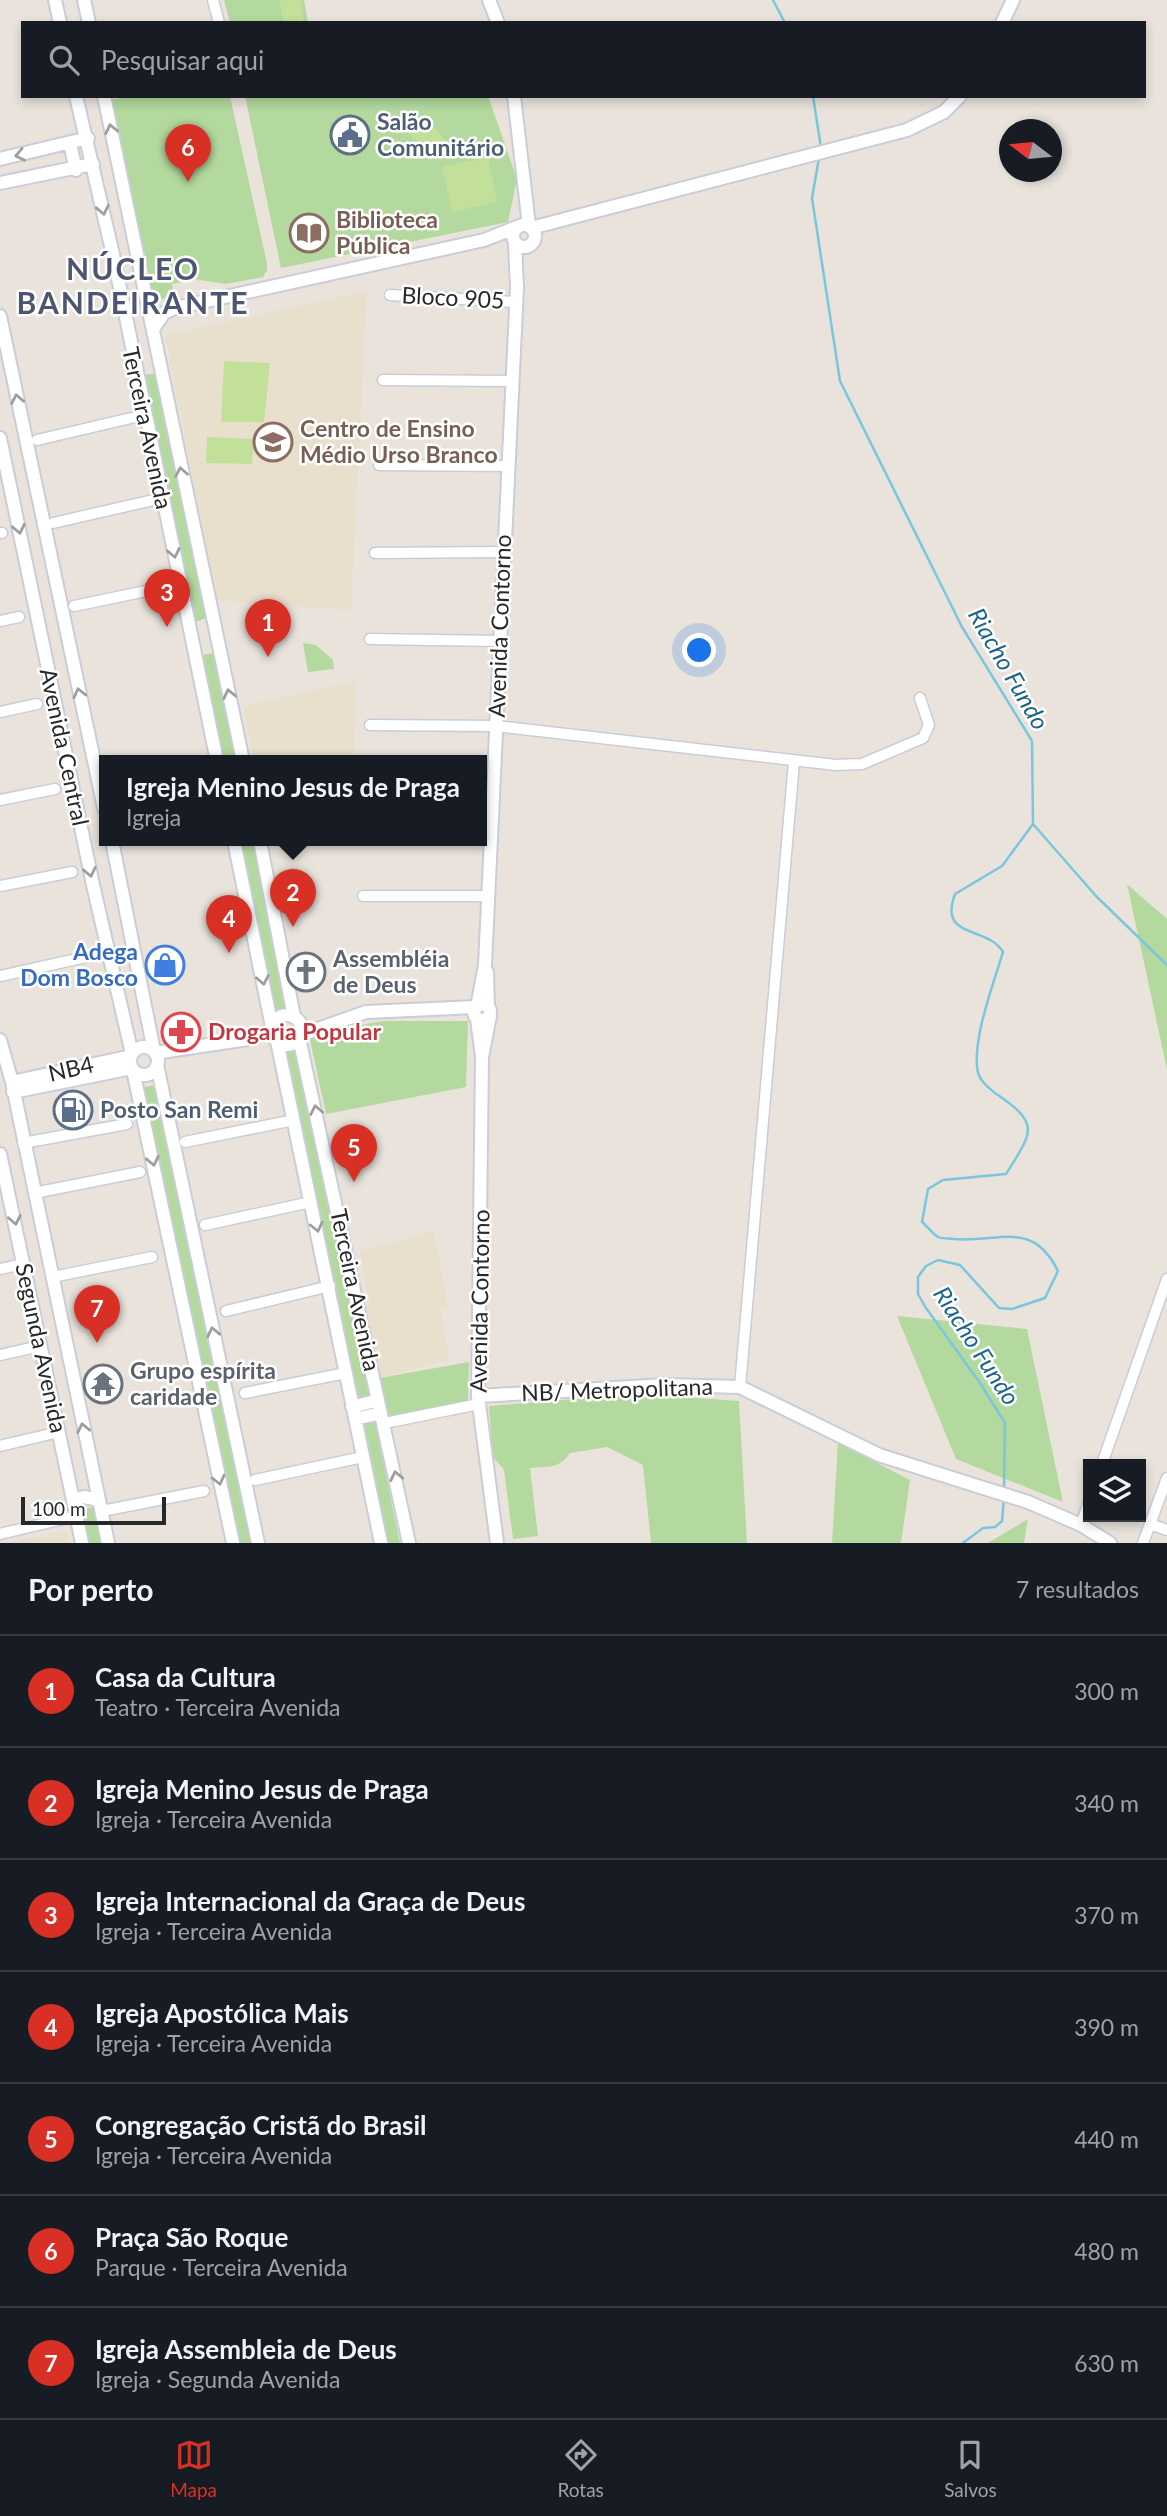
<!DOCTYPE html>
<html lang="pt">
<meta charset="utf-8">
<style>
:root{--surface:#171b24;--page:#242831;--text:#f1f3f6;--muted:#9ea1a6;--line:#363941;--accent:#d93025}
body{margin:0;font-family:Lato,sans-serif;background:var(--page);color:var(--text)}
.controls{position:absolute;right:21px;bottom:21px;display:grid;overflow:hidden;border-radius:0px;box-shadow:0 4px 10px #0003}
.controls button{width:63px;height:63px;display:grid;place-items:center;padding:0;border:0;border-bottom:2px solid var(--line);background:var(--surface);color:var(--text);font:35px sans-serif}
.compass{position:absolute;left:999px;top:119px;width:63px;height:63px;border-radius:50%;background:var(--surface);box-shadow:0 4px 10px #0003;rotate:286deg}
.scale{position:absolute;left:21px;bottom:18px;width:145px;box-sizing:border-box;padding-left:7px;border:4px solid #282828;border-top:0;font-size:19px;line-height:24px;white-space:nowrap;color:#282828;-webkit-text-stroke:5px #fff;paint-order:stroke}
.you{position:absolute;left:700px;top:651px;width:24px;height:24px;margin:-18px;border:5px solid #fff;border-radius:50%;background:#1a73e8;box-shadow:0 0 0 10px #1a73e833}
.badge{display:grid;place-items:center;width:46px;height:46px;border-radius:50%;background:var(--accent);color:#fff;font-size:23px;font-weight:700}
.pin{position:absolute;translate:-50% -58px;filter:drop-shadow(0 2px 4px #0008)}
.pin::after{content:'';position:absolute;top:37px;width:24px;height:21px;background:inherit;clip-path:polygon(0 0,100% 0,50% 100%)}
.popup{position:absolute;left:99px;top:755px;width:388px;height:91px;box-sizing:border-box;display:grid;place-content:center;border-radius:0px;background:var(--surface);filter:drop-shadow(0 2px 5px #0005);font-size:23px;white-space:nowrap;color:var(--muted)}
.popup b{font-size:26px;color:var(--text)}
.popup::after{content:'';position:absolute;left:50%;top:100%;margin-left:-14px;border:14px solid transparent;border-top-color:var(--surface)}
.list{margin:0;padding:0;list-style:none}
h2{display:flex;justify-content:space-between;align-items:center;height:91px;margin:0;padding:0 28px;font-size:30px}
h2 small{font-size:23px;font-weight:400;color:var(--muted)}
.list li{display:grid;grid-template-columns:46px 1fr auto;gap:21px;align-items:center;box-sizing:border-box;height:112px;padding:0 28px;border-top:2px solid var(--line)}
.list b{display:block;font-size:26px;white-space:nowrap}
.list p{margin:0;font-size:23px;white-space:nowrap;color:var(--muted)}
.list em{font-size:23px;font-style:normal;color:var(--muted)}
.icon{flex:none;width:38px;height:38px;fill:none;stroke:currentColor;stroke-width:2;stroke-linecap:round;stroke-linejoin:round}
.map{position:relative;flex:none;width:1167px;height:1543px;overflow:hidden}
.search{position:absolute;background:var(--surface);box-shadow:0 4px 10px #0003;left:21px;right:21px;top:21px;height:77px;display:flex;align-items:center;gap:18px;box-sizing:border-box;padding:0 24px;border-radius:0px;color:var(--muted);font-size:26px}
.sheet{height:875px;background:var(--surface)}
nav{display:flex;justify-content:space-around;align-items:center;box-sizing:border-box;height:98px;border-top:2px solid var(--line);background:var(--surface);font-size:19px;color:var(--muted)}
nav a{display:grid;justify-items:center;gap:4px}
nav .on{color:var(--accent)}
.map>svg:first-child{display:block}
</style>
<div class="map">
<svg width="1167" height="1543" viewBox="0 0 1167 1543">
<rect width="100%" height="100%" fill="#e9e3dc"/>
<!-- education -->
<path fill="#e9dfcd" d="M367,291L351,610L217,600L165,335Z
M356,681L354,761H255L243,706Z
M434,1231L448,1308L441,1310L449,1360L380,1378L365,1306L370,1304L360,1251Z
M67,1531L69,1543H1Z"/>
<!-- green -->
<path fill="#b3d99e" d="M224,0H304L308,23H230Z
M130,96H230L267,264V270L263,277L226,284L194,279L172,284L174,295L163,299L150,295L111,100Z
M245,96H488L517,179L508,222L281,268Z
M155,374L209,617L192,623L139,375Z
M303,643L316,645L333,660L334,669L308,672Z
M215,653L237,761H219L197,656Z
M236,841H254L289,1012L273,1016Z
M1127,884L1167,919V1069Z
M383,1021H468L466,1087L326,1114L309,1035Z
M299,1050L370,1399L351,1402L280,1054Z
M156,1085L251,1543H235L139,1088Z
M897,1316L1027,1329L1063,1502L956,1459Z
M469,1362L468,1402L389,1419L380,1378Z
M636,1394L739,1401L747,1543H651L643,1465L607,1447L570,1453C558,1470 548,1466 530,1468L538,1536L513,1539L504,1470L493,1457L489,1406Z
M374,1417L400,1543H383L356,1422Z
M838,1443L910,1480L901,1543H832Z
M94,1507L102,1543H84L77,1510Z
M1028,1519L1024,1543H988Z"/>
<!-- pitch -->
<path fill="#c3e09b" d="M279,0H303L301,6L304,22L284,23Z
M423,116L449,144L431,160L406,131Z
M488,157L497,202L452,212L442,167Z
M224,361L270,363L264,422H221Z
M207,437L254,439L252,464L206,463Z"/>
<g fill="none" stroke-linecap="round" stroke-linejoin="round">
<!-- stream -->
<path stroke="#7ac6df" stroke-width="2.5" d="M773,0L785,23
M813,96L821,148
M819,158L812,198L840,381L962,627L1032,741L1033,824L1002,866L955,894C938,940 987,925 1003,952C994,982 971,1042 978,1073C981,1082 988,1087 995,1093C1041,1124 1033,1131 1006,1174L943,1180L928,1189L922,1222C927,1226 933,1234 938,1237C942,1239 950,1238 954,1239C1000,1243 1032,1219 1058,1271L1045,1298L1012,1309L999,1308L960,1265L938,1260L926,1266L918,1277V1294L926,1308L980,1383L1005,1423L1004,1488
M1033,824L1096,896L1167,965
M963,1543L983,1528L995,1527L1002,1521L1004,1498"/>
<defs>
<path id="minor" d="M213,0L219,23
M390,295L516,302
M383,380L512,381
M37,440L144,415
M379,465L507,466
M53,523L162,498
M0,533H2
M375,553L503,552
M74,606L180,584
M0,621L19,617
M370,639L498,641
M0,712L37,704
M370,725L496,726L836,765L862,764L923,738L929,725L920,698
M0,800L55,789
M0,886L72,872
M363,896H487
M0,976L95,955
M185,1142L294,1120
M23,1143L127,1124
M34,1193L140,1172
M205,1225L311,1202
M0,1269L23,1264
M52,1277L152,1257
M226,1311L330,1286
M0,1355L40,1346
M740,1387L794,762
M245,1393L346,1373
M385,1423L479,1404
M0,1446L59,1432
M1102,1464L1167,1279
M255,1480L363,1457
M102,1511L204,1491
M1150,1524L1167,1530
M1081,1525L1088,1505
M0,1534L76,1516
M1143,1543L1167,1478"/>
<path id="tertiary" d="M55,0L60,23
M84,0L89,23
M489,0L498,23
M1002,23L1013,0
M76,96L114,259L217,761
M104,96L243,761
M514,96L529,226
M70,144L76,170
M0,159L88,138
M0,183L93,164
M513 236a11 11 0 1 1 22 0a11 11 0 1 1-22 0Z
M531,228L907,130L944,112L960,96
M0,316L104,808
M153,329L164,313L175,308L484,240L517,227
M0,438L93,885L132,1054
M112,841L154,1051
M234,841L272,1027
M260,841L294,1017
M487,972L488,1007
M474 1012a8 8 0 1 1 16 0a8 8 0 1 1-16 0Z
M477,1007L485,965L517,287L515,243
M272 1030a15 15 0 1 1 30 0a15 15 0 1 1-30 0Z
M477,1019L482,1057L478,1396L497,1543
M301,1035L366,1012L476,1007
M299,1038L409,1543
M0,1040L12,1082L108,1543
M277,1041L381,1543
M130 1061a14 14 0 1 1 28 0a14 14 0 1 1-28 0Z
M155,1053L248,1039L272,1030
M482,1057L490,1016
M157,1065L258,1543
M133,1070L233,1543
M12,1082L131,1056
M13,1092L132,1068
M0,1154L82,1543
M478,1396L665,1385L740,1387L879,1455L1028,1502L1081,1525L1110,1543
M352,1407L378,1400
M355,1419L381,1413
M74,1506L77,1499L84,1497L99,1500"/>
</defs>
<!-- minor casing -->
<use href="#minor" stroke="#cacdd8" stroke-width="13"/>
<!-- tertiary casing -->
<use href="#tertiary" stroke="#cacdd8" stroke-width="16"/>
<!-- minor -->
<use href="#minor" stroke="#fff" stroke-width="10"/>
<!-- tertiary -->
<use href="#tertiary" stroke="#fff" stroke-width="12"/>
</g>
<!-- one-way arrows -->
<defs><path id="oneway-chevron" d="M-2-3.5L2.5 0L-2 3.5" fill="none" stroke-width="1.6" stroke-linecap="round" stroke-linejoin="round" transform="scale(1.75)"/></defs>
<g stroke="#9e9e9e">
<use href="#oneway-chevron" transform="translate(111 129) rotate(-102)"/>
<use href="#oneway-chevron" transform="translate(20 155) rotate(168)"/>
<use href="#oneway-chevron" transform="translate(103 210) rotate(78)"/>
<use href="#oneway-chevron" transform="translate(17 399) rotate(-101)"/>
<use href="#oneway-chevron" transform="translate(181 472) rotate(-101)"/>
<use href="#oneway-chevron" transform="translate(19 529) rotate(78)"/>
<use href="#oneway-chevron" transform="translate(174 553) rotate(78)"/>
<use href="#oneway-chevron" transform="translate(79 693) rotate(-103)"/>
<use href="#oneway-chevron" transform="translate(229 694) rotate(-102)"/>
<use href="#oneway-chevron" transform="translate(90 872) rotate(78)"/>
<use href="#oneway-chevron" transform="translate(263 980) rotate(79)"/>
<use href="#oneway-chevron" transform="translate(316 1110) rotate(-101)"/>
<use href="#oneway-chevron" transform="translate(153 1161) rotate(78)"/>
<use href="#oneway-chevron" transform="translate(15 1220) rotate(79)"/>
<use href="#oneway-chevron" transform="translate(317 1227) rotate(77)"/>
<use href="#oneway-chevron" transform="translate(213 1332) rotate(-102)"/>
<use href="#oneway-chevron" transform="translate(83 1428) rotate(-102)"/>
<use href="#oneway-chevron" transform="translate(396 1476) rotate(-102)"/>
<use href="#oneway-chevron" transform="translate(219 1480) rotate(76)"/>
</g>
<!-- icons -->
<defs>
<symbol id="civic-ring" viewBox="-11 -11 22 22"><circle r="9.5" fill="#fff" stroke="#5c6f8a" stroke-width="1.5"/><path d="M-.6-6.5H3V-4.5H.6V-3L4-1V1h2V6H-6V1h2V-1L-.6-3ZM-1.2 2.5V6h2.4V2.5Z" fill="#5c6f8a"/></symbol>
<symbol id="library-ring" viewBox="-11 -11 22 22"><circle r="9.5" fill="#fff" stroke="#8d6e63" stroke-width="1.5"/><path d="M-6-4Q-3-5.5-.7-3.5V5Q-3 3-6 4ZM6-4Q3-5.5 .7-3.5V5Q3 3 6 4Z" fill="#8d6e63"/></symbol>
<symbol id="school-ring" viewBox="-11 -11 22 22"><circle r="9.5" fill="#fff" stroke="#8d6e63" stroke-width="1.5"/><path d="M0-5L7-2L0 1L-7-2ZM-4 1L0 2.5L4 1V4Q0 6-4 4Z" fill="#8d6e63"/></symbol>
<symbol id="shop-ring" viewBox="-11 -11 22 22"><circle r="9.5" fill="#fff" stroke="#3f7fe0" stroke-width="1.5"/><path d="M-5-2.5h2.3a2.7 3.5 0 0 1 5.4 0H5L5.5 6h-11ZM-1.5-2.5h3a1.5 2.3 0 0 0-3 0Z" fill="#3f7fe0"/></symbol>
<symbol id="church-ring" viewBox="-11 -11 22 22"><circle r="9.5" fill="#fff" stroke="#6b7280" stroke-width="1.5"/><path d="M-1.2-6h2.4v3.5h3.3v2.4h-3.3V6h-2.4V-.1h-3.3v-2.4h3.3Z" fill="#6b7280"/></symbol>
<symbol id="pharmacy-ring" viewBox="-11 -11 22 22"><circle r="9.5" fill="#fff" stroke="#e0444e" stroke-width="1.5"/><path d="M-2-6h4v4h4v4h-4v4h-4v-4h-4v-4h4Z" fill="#e0444e"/></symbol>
<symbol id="fuel-ring" viewBox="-11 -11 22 22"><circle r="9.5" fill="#fff" stroke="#5c6f8a" stroke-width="1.5"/><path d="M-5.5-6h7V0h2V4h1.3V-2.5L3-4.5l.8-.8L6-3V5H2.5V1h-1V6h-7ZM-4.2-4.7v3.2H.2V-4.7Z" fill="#5c6f8a"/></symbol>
<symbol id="temple-ring" viewBox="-11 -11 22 22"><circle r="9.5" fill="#fff" stroke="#6b7280" stroke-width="1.5"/><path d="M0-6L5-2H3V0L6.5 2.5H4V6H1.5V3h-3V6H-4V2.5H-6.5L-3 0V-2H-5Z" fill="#6b7280"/></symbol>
</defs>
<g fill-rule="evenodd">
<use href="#civic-ring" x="328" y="113" width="44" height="44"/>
<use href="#library-ring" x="287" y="211" width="44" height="44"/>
<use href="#school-ring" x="251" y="420" width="44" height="44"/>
<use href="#shop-ring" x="143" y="943" width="44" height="44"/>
<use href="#church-ring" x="284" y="950" width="44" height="44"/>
<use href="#pharmacy-ring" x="159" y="1010" width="44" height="44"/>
<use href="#fuel-ring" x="51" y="1088" width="44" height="44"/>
<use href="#temple-ring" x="81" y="1362" width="44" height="44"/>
</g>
<g text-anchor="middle" stroke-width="5" stroke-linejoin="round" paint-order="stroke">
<!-- service labels -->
<g font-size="23" font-weight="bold" fill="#4e5e75" stroke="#fff" text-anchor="start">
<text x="377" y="130">Salão<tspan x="377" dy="26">Comunitário</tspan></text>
<text x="100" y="1118">Posto San Remi</text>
</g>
<!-- education labels -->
<g font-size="23" font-weight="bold" fill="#785e54" stroke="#fff" text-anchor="start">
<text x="336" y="228">Biblioteca<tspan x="336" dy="26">Pública</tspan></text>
<text x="300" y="437">Centro de Ensino<tspan x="300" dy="26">Médio Urso Branco</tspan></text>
</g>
<!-- street labels -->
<g font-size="23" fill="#282828" stroke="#fff">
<text transform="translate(453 298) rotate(3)" y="8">Bloco 905</text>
<text transform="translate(147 428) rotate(78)" y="8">Terceira Avenida</text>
<text transform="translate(500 626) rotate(-88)" y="8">Avenida Contorno</text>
<text transform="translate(64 747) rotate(78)" y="8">Avenida Central</text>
<text transform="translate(71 1069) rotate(-13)" y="8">NB4</text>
<text transform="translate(355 1290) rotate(78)" y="8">Terceira Avenida</text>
<text transform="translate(480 1301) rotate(-89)" y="8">Avenida Contorno</text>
<text transform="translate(41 1348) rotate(78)" y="8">Segunda Avenida</text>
<text transform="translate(617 1390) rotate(-2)" y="8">NB/ Metropolitana</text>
</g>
<!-- shop labels -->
<g font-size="23" font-weight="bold" fill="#366cbe" stroke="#fff" text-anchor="end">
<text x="138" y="960">Adega<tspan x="138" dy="26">Dom Bosco</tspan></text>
</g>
<!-- worship labels -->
<g font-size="23" font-weight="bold" fill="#5b616d" stroke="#fff" text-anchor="start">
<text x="333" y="967">Assembléia<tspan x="333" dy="26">de Deus</tspan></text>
<text x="130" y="1379">Grupo espírita<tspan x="130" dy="26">caridade</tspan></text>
</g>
<!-- health labels -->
<g font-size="23" font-weight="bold" fill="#be3a42" stroke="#fff" text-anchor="start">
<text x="208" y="1040">Drogaria Popular</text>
</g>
<!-- water labels -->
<g font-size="24" font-style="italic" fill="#1d6488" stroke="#fff">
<text transform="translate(1008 669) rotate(60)" y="8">Riacho Fundo</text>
<text transform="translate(976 1346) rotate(57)" y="8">Riacho Fundo</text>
</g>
<!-- district labels -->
<g font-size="30" font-weight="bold" letter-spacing="2" fill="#4e5573" stroke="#fff">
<text x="133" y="280">NÚCLEO<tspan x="133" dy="34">BANDEIRANTE</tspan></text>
</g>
</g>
</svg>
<div class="controls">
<button><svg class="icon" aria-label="layers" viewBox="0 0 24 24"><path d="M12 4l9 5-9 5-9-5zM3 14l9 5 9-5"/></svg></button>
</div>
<svg class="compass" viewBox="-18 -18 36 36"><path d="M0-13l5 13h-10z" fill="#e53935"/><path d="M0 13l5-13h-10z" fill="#9ea1a6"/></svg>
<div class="scale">100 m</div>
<div class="you"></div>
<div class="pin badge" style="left:268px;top:657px">1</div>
<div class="pin badge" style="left:293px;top:927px">2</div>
<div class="popup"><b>Igreja Menino Jesus de Praga</b>Igreja</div>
<div class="pin badge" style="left:167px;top:627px">3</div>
<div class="pin badge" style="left:229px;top:953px">4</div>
<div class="pin badge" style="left:354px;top:1182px">5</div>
<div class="pin badge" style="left:188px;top:182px">6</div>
<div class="pin badge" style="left:97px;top:1343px">7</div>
<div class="search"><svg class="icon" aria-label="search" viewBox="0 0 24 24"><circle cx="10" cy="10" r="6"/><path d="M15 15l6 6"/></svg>Pesquisar aqui</div>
</div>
<section class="sheet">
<h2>Por perto<small>7 resultados</small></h2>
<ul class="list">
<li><span class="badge">1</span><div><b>Casa da Cultura</b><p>Teatro · Terceira Avenida</p></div><em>300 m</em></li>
<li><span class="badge">2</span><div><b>Igreja Menino Jesus de Praga</b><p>Igreja · Terceira Avenida</p></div><em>340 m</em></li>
<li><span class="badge">3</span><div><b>Igreja Internacional da Graça de Deus</b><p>Igreja · Terceira Avenida</p></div><em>370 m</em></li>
<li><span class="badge">4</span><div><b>Igreja Apostólica Mais</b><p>Igreja · Terceira Avenida</p></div><em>390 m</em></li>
<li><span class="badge">5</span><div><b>Congregação Cristã do Brasil</b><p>Igreja · Terceira Avenida</p></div><em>440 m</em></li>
<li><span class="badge">6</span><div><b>Praça São Roque</b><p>Parque · Terceira Avenida</p></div><em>480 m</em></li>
<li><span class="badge">7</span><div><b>Igreja Assembleia de Deus</b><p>Igreja · Segunda Avenida</p></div><em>630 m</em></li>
</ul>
</section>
<nav>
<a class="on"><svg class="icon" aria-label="map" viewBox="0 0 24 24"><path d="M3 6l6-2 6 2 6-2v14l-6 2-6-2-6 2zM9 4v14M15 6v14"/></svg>Mapa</a>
<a><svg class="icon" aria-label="directions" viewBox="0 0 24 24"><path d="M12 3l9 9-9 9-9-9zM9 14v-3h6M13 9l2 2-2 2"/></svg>Rotas</a>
<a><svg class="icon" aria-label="saved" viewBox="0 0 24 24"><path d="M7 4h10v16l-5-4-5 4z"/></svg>Salvos</a>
</nav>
